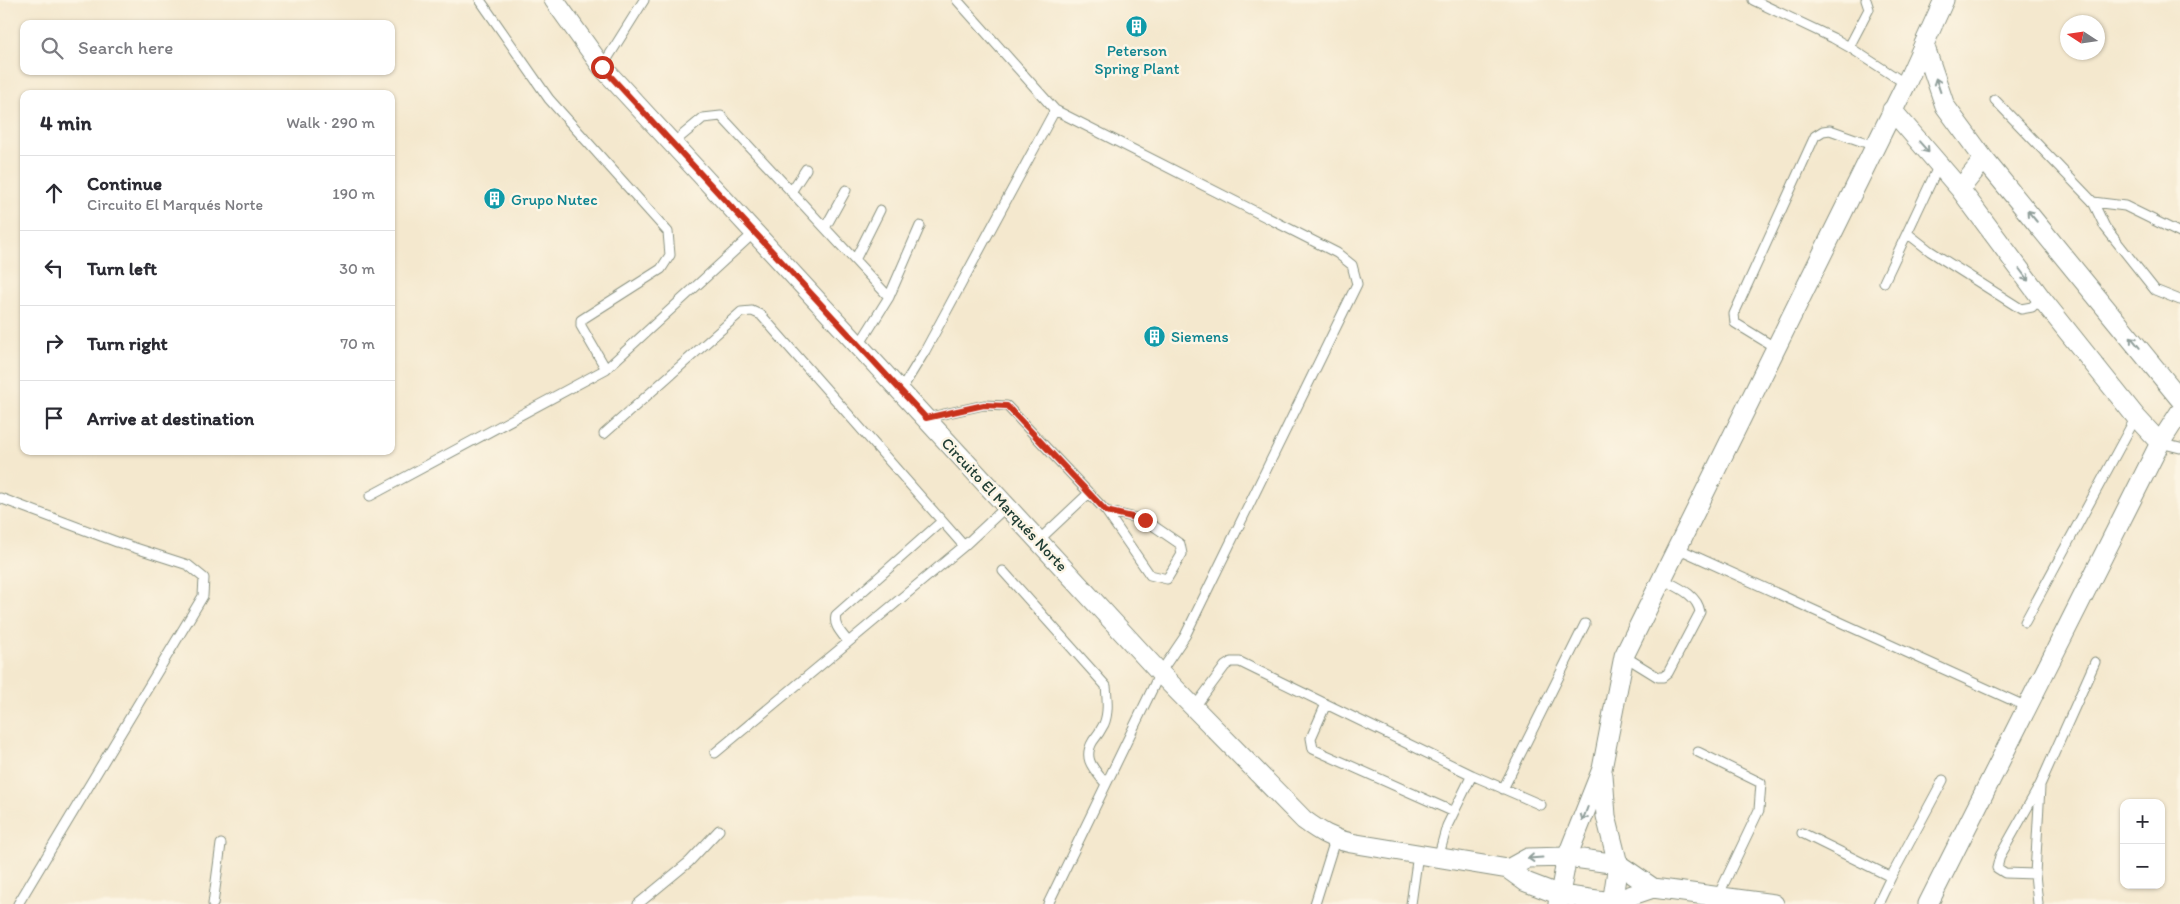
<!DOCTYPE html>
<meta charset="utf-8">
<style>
:root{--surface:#fff;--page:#f7f7f7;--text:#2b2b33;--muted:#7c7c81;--line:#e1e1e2}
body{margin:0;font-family:Itim,sans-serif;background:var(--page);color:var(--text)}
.controls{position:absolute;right:15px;bottom:15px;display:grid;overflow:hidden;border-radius:10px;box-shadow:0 1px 4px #0004}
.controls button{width:45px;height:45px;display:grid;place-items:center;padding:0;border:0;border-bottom:1px solid var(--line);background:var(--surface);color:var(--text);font:25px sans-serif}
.compass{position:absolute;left:2060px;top:15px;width:45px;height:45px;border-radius:50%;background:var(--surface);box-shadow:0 1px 4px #0004;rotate:282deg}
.stop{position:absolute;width:15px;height:15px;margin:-11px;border:4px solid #c8321e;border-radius:50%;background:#fff}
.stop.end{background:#c8321e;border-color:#fff;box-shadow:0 1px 5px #0008}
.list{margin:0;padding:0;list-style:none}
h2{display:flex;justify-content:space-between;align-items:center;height:65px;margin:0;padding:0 20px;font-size:21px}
h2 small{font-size:16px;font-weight:400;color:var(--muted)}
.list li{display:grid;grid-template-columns:32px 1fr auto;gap:15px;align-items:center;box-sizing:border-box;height:75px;padding:0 20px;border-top:1px solid var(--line)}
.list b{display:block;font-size:19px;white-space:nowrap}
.list p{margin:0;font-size:16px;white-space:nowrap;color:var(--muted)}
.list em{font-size:16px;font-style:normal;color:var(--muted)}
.icon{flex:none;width:28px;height:28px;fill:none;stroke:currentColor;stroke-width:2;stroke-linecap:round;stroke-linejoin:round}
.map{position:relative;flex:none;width:2180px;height:904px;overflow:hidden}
.search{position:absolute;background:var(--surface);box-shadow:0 1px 4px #0004;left:20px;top:20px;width:375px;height:55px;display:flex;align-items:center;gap:12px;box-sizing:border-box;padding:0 18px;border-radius:10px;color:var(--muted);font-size:19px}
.panel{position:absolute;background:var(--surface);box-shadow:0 1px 4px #0004;left:20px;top:90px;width:375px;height:365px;border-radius:10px}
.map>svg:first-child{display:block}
</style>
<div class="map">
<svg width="2180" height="904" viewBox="0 0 2180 904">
<rect width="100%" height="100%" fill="#fcf5e5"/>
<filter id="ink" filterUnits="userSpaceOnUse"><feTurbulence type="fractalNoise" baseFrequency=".02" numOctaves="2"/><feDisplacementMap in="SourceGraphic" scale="10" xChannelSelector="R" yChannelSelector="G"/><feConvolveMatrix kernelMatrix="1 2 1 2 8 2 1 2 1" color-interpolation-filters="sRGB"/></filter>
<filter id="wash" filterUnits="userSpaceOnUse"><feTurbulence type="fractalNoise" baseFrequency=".0096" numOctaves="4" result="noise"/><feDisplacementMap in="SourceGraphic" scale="20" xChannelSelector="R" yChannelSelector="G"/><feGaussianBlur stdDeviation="1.12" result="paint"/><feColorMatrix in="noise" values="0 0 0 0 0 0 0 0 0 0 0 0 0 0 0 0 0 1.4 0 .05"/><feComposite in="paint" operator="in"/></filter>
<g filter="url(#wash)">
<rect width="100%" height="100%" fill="#f4e8ce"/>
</g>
<g filter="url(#ink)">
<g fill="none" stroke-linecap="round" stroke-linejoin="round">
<defs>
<path id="service" d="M480,0L549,99L668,232L670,255L661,269L581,320V326L606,369
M957,0L1055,110
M1753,0L1833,38L1849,47
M1866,0L1869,9L1849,47L1906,84
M602,67L644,0
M1995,100L2093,202
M673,143L703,118L721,116L889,297L859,345
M791,192L806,169
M825,228L846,190
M1907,233L1930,251L2021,309L2032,307L2041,298
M2180,233L2125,206L2093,202L2105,227L2155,290L2180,300
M855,260L880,210
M1884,282L1939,165
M889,297L920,226
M1776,348L1735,323L1734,314L1815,136L1823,131L1830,130L1875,146
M901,390L925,351L1055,110L1337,253L1352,265L1357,284L1185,636L1160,673L1048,904
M926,418L984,405L1007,406L1106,511L1145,520L1180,544L1182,554L1167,579L1150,575L1106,511
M604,434L741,312L752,311L761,315L964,546
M2160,443L2180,448
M370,496L606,369L755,232
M0,498L117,542L188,565L204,578L203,596L18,904
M1039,540L1089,493
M1677,548L2027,707
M1003,571L1106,686C1107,698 1109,712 1104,724C1101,730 1097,736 1093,741C1082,759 1094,769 1106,784
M2025,622L2136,417
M848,642C842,633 833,626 836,615L942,521
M1624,656L1658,677H1663L1668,673L1700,612C1697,594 1677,587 1662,579
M1194,708L1225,666L1231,662H1240L1326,704
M1698,752L1761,783L1759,810L1718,896
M715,753L964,546L1007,506
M1503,789L1585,624
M1454,812L1313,749L1311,738L1326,704L1472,775L1541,805
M1802,833L1891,877L1878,904
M1438,858L1447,826L1472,775
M2035,874L2005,873L1997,868L2000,856L2040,785L2095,662
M1891,877L1943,780
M213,904L221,844
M638,904L689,862L719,830
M1315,904L1335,840
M1411,904L1418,854
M2038,904L2035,874L2040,787"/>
<path id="minor" d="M554,0L602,67L1160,673L1304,820C1319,831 1332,839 1351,843L1508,869L1526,882L1560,895L1612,902L1653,888L1774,904
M1924,44L1945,106L1984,159L2180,399
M1892,110L1960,189L2041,298L2136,417L2160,443
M1960,189L1984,159
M1603,775L1606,816L1618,864L1612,904
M1508,869L1528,858L1567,857L1618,864L1653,888
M1558,904L1567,857L1602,769L1624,656L1906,84L1944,0
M1928,904L2160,443L2180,412"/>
</defs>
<!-- service casing -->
<use href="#service" stroke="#8a9281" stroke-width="11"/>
<!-- minor casing -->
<use href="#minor" stroke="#8a9281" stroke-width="21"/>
<!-- service -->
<use href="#service" stroke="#fff" stroke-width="9"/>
<!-- minor -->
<use href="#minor" stroke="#fff" stroke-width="19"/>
</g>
<!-- one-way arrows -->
<defs><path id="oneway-shaft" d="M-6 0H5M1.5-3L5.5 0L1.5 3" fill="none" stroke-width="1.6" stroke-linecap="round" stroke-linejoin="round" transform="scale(1.25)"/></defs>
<g stroke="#8f9e9a">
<use href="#oneway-shaft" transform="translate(1938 85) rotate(-109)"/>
<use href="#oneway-shaft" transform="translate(1924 147) rotate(49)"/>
<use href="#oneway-shaft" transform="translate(2032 216) rotate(-130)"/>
<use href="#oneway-shaft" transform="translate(2024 275) rotate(53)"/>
<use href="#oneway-shaft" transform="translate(2135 342) rotate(-129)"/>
<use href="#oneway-shaft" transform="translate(1585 814) rotate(111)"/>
<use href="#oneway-shaft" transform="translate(1535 858) rotate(176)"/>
</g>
</g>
<g fill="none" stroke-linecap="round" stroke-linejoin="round" filter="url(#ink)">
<!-- route -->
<path stroke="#c8321e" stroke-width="6" d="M602,67L926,418L984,405L1007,406L1106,511L1145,520"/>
</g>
<!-- icons -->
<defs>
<symbol id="building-disc" viewBox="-11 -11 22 22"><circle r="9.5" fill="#0f9aa8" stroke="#fcf5e5"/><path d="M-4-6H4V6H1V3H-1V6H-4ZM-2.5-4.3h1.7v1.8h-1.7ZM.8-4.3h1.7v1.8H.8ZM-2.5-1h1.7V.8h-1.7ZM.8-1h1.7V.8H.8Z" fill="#fff"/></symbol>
</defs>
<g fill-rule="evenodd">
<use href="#building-disc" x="1124" y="14" width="25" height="25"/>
<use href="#building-disc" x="482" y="186" width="25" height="25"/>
<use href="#building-disc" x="1142" y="324" width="25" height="25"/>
</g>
<g text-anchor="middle" stroke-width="5" stroke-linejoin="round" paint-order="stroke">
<!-- culture labels -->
<g font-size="16" fill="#0d838f" stroke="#fcf5e5" text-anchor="start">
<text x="1137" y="56" text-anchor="middle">Peterson<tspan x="1137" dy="18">Spring Plant</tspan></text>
<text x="511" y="205">Grupo Nutec</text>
<text x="1171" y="342">Siemens</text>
</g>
<!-- street labels -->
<g font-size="16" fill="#1f3d34" stroke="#fcf5e5">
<text transform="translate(1005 504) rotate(47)" y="6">Circuito El Marqués Norte</text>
</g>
</g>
</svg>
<div class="controls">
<button>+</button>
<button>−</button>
</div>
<svg class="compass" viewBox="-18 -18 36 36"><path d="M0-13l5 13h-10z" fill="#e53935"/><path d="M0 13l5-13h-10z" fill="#7c7c81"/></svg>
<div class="stop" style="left:602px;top:67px"></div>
<div class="stop end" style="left:1145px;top:520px"></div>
<div class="search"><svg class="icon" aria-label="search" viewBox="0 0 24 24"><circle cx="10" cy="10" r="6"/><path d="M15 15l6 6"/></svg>Search here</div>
<section class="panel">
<h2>4 min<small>Walk · 290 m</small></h2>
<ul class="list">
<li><svg class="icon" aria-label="ahead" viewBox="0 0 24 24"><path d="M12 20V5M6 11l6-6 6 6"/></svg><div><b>Continue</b><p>Circuito El Marqués Norte</p></div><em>190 m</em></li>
<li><svg class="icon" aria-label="left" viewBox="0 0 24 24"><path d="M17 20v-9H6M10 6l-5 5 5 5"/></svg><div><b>Turn left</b></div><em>30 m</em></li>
<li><svg class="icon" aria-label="right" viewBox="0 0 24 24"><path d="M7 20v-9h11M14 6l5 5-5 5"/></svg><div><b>Turn right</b></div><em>70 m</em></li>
<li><svg class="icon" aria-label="arrive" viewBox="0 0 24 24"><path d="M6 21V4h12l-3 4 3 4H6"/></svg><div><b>Arrive at destination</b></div></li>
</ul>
</section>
</div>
